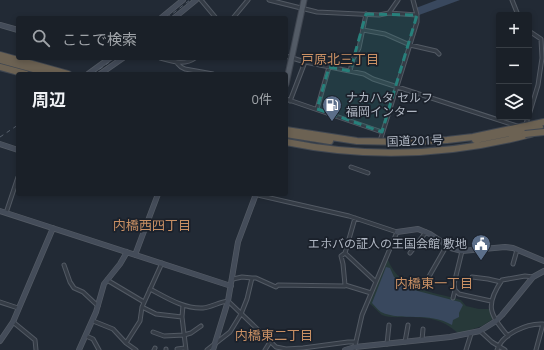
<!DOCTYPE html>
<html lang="ja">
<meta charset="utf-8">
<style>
:root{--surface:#1a2028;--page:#232830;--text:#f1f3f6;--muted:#9fa3a8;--line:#383e45}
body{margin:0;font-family:"Open Sans","Noto Sans JP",sans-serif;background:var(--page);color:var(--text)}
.controls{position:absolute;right:12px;top:12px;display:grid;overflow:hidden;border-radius:4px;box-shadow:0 2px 6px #0003}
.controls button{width:36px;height:36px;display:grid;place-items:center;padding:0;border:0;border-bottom:1px solid var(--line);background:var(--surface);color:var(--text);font:20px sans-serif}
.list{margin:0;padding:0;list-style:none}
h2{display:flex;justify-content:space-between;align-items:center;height:52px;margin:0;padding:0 16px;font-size:17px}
h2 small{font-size:13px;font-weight:400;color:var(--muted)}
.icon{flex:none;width:22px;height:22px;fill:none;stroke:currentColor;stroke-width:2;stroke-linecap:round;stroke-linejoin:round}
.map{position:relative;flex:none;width:544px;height:350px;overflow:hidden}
.search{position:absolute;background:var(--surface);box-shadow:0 2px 6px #0003;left:16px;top:16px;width:272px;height:44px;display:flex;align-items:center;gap:10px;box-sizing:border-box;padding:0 14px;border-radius:4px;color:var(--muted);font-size:15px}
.panel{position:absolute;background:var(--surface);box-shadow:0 2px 6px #0003;left:16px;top:72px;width:272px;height:124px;border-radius:4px}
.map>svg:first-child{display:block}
</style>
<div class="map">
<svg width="544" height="350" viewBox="0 0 544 350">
<rect width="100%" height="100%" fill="#222a35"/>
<!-- green -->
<path fill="#273939" d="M385,259L388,260C401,292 433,291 461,300L466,306L479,309H491L493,319L482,326L459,334C442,318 426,317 404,317C397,317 388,318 382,315C378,312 374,307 370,304V301Z"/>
<!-- water -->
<path fill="#39485e" d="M437,0H460L419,15L416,8Z
M386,267L390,268L394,277L414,290L460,302L463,305L459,313V317L453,320L452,325C428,311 402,322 381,312C378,310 375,306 372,303Z"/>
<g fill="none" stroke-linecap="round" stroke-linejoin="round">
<defs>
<path id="street" d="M201,0L216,18
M269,0L317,12L379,15L389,13L417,15V22L380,141
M413,0L417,15
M512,0L518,15
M389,13L398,0
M233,18L248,0
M363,30L385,34L410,45L436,51L439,54
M529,31L541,39L542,58L538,85L529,115
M286,56L305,62L364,74L373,79L517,126
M160,58C172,61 184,66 195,58
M176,62L181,67L185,69L213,74
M350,71L353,59L359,48L366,14
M286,99L382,132
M290,101L305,62
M317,109L329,67
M526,124L528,117
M351,167L368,173
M253,194L349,216L397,232L362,315L354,350
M6,213L18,177
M355,218L345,253L375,281
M462,251L454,284L455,290L459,294L491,301
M345,253L341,256L343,264L345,285L371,293
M410,253L426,232
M513,264L517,250
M64,265L70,282L74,288L83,292L98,306
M472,277L488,279L501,282
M252,278H256L276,287L278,285L345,286
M107,280L144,302
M423,287L447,245
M150,289C167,298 184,309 203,308C212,307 219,302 228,301L276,347L286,349L303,348L348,342H356
M453,298L455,290
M0,302L18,308
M183,305L182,317L186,350
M142,307L156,314L182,317
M93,321L113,329L126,343L136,350
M13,322L35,340L36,350
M480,331L492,342L505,350
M153,332L164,336L184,335L191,333L201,326
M86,336L93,339L99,350
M508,336C489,314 485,305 502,280L525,276L533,277
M422,340L423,329
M405,342L408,325
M126,343L140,321L142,307L162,263
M387,344L389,325
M166,349V350
M177,349L185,348
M154,350L155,348
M207,350L230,332L241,314L247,299L252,278L242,277L233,279
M265,350L270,342
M466,350L471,334
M497,350C502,334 527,323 543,324L536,350"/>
<path id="secondary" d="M161,18L183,0
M174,18L196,0
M0,25L18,30
M88,74L110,58
M100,74L123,58
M0,144L18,150
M0,211L231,286
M397,232L418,229L430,234L451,248L462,251L505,247L513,248L544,261
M135,255L158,194
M0,341L13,322L53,228
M79,350L96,312L104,284L120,264L127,252
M213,350L228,301L238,242L256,194
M345,350L355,347L450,337L480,331L496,321L502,315L533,277L544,271"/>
<path id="primary" d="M286,84L304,0"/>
<path id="highway" d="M0,55L68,74
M0,60L52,74
M0,67L26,74
M286,130L357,141L406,142L447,140L473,137L544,122
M286,134L330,141
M475,140L540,127
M286,142C369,159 449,156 531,134"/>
</defs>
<!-- street casing -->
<use href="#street" stroke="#535a64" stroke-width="5"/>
<!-- secondary casing -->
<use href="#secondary" stroke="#535a64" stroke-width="6"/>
<!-- primary casing -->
<use href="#primary" stroke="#3f4550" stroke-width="7"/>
<!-- highway casing -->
<use href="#highway" stroke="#404751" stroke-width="8"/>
<!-- street -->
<use href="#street" stroke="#353c46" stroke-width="3"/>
<!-- secondary -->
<use href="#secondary" stroke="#444c59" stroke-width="4.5"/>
<!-- primary -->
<use href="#primary" stroke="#535b66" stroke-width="5"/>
<!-- highway -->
<use href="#highway" stroke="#6c6253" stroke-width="6"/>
<!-- rail -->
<path stroke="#57606d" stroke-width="1" stroke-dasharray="4 4" stroke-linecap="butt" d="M167,18L190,0
M93,74L115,58
M0,137L18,125"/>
<defs>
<path id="highway-bridge" d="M525,134L544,132"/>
</defs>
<!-- highway-bridge casing -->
<use href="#highway-bridge" stroke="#404751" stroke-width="8" stroke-linecap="butt"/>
<!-- highway-bridge -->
<use href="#highway-bridge" stroke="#6c6253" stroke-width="6"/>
</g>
<!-- marked area -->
<path fill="#27807b" fill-opacity="0.2" stroke="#27807b" stroke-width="3" stroke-dasharray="8 5" stroke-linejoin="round" d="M366,14L417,15L382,132L317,109L329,67L350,71Z"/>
<!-- icons -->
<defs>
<symbol id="fuel-pin" viewBox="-11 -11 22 30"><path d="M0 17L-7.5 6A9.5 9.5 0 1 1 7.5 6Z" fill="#5c6f8a" stroke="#1b212b"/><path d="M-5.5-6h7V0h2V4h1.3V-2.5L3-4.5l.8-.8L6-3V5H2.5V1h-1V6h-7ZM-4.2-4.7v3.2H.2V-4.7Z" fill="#fff"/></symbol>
<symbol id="civic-pin" viewBox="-11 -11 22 30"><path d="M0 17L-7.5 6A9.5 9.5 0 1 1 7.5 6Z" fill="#5c6f8a" stroke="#1b212b"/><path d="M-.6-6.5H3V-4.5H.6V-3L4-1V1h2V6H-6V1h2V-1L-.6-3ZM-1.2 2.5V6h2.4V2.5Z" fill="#fff"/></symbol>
</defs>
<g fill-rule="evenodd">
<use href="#fuel-pin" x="321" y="94" width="22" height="30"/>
<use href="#civic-pin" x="470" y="233" width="22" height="30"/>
</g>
<g text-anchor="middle" stroke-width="3.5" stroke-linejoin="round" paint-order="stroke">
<!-- poi labels -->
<g font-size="12" fill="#b0b7c3" stroke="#1b212b" text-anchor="start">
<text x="346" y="102">ナカハタ セルフ<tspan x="346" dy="14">福岡インター</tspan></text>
<text x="467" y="248" text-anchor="end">エホバの証人の王国会館 敷地</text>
</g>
<!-- street labels -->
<g font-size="12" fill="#b0b7c3" stroke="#1b212b">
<text transform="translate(415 141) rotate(-2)" y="4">国道201号</text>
</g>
<!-- neighbourhood labels -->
<g font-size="13" fill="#c99064" stroke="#1b212b">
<text x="340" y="64">戸原北三丁目</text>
<text x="152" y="230">内橋西四丁目</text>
<text x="434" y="288">内橋東一丁目</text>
<text x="274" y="340">内橋東二丁目</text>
</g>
</g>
</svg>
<div class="controls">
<button>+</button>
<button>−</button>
<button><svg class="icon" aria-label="layers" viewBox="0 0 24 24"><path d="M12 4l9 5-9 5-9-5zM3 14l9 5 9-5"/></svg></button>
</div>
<div class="search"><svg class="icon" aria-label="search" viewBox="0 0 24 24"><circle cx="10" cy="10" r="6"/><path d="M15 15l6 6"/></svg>ここで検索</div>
<section class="panel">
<h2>周辺<small>0件</small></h2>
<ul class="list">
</ul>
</section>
</div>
